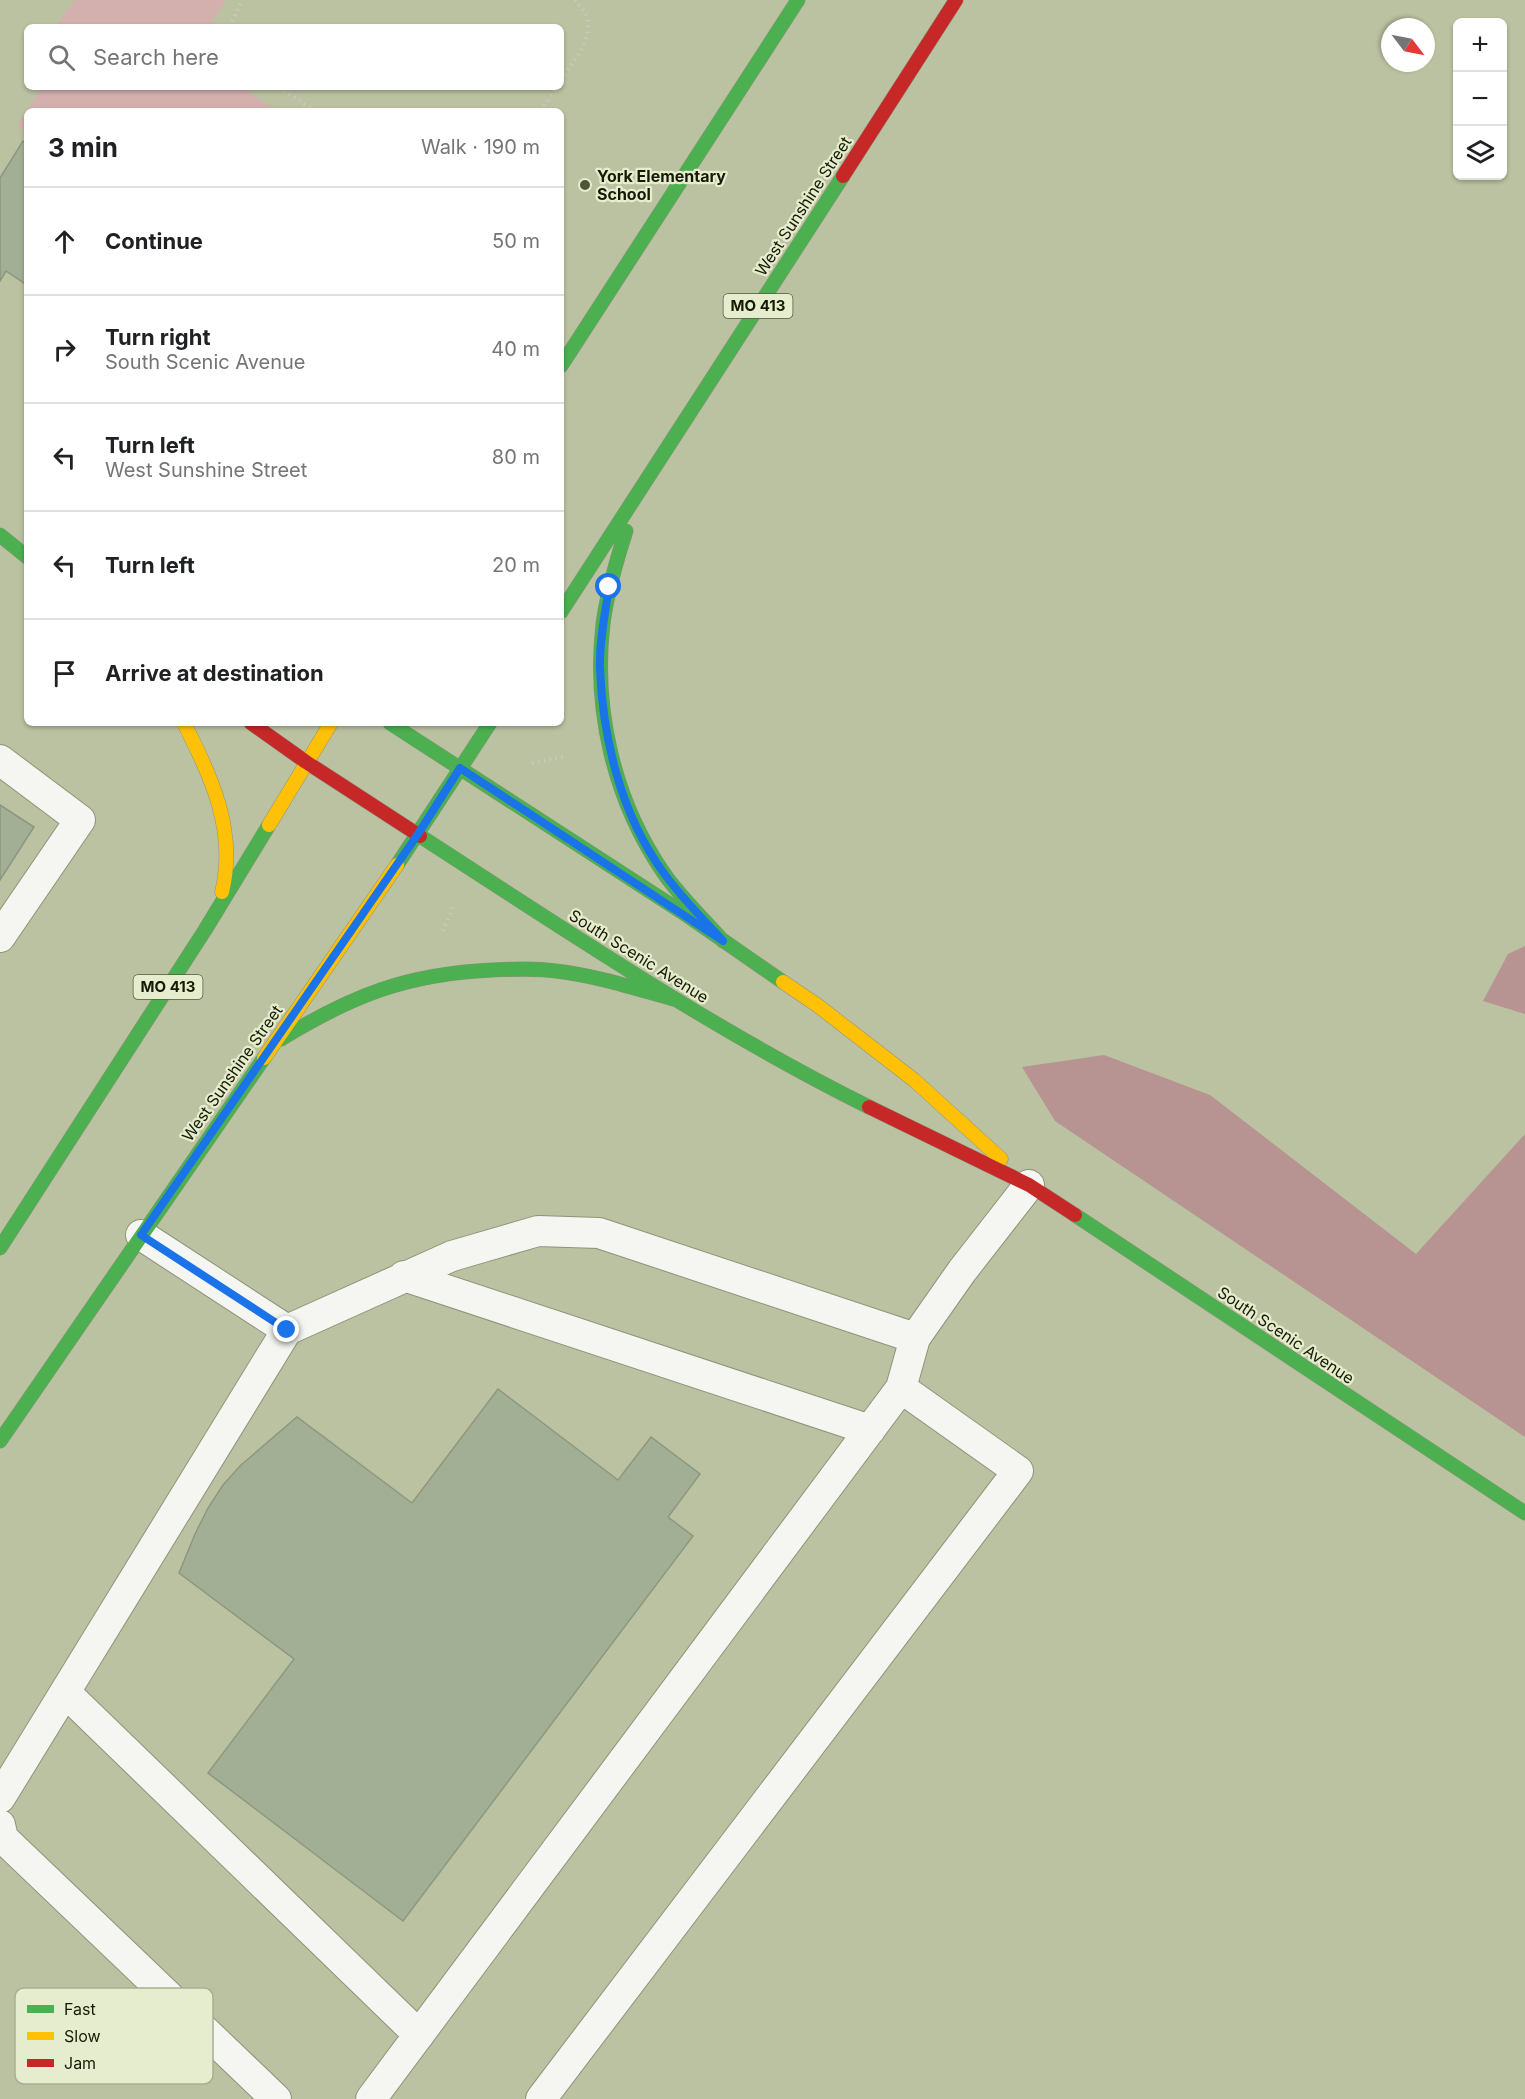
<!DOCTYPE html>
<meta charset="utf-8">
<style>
:root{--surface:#fff;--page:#f6f6f6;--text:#202124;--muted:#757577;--line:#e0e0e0}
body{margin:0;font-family:Inter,sans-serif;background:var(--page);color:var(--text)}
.controls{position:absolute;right:18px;top:18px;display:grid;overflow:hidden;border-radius:9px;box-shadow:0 2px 4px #0004}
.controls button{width:54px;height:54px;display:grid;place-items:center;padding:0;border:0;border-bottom:2px solid var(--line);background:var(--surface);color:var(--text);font:30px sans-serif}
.compass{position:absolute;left:1381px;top:18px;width:54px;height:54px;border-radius:50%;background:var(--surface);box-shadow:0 2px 4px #0004;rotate:122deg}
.stop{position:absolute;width:18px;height:18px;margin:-14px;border:4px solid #1a73e8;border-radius:50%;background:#fff}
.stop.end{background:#1a73e8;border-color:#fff;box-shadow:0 2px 6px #0008}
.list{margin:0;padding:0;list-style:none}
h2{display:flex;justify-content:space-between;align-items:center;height:78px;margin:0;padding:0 24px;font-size:26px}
h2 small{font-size:20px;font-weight:400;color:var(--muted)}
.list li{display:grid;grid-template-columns:39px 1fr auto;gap:18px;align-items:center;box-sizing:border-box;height:108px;padding:0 24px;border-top:2px solid var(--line)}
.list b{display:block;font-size:22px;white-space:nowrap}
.list p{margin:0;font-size:20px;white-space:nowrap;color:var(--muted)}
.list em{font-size:20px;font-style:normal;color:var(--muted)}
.icon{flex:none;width:33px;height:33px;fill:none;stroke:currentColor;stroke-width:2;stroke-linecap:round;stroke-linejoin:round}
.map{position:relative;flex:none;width:1525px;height:2099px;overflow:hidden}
.search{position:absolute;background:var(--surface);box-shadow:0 2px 4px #0004;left:24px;top:24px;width:540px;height:66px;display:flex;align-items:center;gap:15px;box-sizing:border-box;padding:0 21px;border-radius:9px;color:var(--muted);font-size:22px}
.panel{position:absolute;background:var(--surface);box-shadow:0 2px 4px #0004;left:24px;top:108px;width:540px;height:618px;border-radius:9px}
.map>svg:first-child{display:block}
</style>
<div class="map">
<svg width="1525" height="2099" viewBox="0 0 1525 2099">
<rect width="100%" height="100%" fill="#bbc2a1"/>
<!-- green -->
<path fill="#d3afad" d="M75,0H226L209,27H55Z
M42,87H242L277,111H27V133L17,126Z"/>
<!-- forest -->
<path fill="#b79392" d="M1525,946V1014L1483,1001L1508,954Z
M1104,1055L1210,1095L1416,1254L1525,1134V1437L1055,1121L1022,1067Z"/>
<!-- building -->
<path fill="#a3af95" stroke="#8d977f" stroke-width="1.5" d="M23,141L27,144V285L6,271L0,281V178Z
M0,805L34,827L0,880Z
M498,1389L618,1480L651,1437L700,1474L668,1517L693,1536L403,1921L208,1773L294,1659L179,1573L195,1534L208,1508L223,1485L241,1465L297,1417L412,1503Z"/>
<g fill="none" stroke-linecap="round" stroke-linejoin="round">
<defs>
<path id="lane" d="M0,760L80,820L0,937
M141,1235L287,1330L452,1256L538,1231L599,1233L915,1338L962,1271L1029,1185
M404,1276L870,1430
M65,1692L419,2035
M0,1798L287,1330
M0,1825L3,1838L276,2099
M371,2099L901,1388L915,1338
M541,2099L1018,1471L901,1388"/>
<path id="fast" d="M561,366L798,0
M626,531C616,562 607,592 603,624C593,710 614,800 663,872C680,897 703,918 723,941
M0,535L27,557
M561,612L843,176
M390,723L688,916L783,982
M420,836C567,931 712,1029 869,1107
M397,865L490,723
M281,1039C353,995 407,974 492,970C514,969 535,968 556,971C598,976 637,989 677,1000
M1075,1215L1525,1513
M0,1248L205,930L269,825
M0,1441L264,1058"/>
<path id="slow" d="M184,723C211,777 237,830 222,892
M269,825L331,723
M783,982L817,1005L914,1080L1001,1159
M264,1058L397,865"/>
<path id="jam" d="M843,176L956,0
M251,723L306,762L420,836
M869,1107L1029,1185L1075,1215"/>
</defs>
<!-- lane casing -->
<use href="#lane" stroke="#8e9379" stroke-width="32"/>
<!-- fast casing -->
<use href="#fast" stroke="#8e9379" stroke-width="15"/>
<!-- slow casing -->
<use href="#slow" stroke="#8e9379" stroke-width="15"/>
<!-- jam casing -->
<use href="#jam" stroke="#8e9379" stroke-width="15"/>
<!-- path -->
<path stroke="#c7cabf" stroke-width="4" stroke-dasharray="1.5 4.5" stroke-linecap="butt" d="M230,27L242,0
M561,80C578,54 605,26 574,0
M279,87L315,111
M541,111L557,87
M532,763L566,756
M443,931L453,907"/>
<!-- lane -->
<use href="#lane" stroke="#f5f6f1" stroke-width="30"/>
<!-- fast -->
<use href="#fast" stroke="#4caf50" stroke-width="14"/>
<!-- slow -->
<use href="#slow" stroke="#ffc107" stroke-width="14"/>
<!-- jam -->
<use href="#jam" stroke="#c62828" stroke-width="14"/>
</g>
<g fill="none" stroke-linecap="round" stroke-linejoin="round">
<!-- route -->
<path stroke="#1a73e8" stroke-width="8" d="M287,1330L141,1235L418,834L460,768L723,941C702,918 681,897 663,872C621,814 603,740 600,669C599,642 605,614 609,587"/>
</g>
<!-- markers -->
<circle fill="#50553a" stroke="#e6edcf" stroke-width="2" cx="585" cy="185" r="6"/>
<g text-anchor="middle" stroke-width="4.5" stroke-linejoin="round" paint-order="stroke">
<!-- shield labels -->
<g fill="#e6edcf" stroke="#545940" stroke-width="1.5">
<rect x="723.5" y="294" width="69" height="24" rx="4.5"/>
<rect x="133.5" y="975" width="69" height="24" rx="4.5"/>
</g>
<g font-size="15" font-weight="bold" fill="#161a03">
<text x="758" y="311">MO 413</text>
<text x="168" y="992">MO 413</text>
</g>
<!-- poi labels -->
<g font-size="16" font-weight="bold" fill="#161a03" stroke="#e6edcf" text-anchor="start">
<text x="597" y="182">York Elementary<tspan x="597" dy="18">School</tspan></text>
</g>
<!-- street labels -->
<g font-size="16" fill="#161a03" stroke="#e6edcf">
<text transform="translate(803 206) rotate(-57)" y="6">West Sunshine Street</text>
<text transform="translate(639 956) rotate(32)" y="6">South Scenic Avenue</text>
<text transform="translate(232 1073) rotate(-55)" y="6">West Sunshine Street</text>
<text transform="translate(1286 1335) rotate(34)" y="6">South Scenic Avenue</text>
</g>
</g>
<!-- legend -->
<rect x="15" y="1988" width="198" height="96" rx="9" fill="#e6edcf" stroke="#a8ae92" stroke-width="1.5"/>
<rect x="27" y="2005" width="27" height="8" fill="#4caf50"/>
<rect x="27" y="2032" width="27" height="8" fill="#ffc107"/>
<rect x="27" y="2059" width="27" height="8" fill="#c62828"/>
<g font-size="16" fill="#161a03">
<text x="64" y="2015">Fast</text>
<text x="64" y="2042">Slow</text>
<text x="64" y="2069">Jam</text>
</g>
</svg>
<div class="controls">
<button>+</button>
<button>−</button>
<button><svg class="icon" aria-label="layers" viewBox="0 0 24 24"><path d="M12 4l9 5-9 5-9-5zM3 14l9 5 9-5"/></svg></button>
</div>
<svg class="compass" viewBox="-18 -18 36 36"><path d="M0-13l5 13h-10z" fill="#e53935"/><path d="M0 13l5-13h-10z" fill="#757577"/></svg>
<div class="stop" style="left:609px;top:587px"></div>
<div class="stop end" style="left:287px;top:1330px"></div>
<div class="search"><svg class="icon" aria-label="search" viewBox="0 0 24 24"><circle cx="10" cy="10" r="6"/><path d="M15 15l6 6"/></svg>Search here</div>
<section class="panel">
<h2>3 min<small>Walk · 190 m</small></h2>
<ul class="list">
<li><svg class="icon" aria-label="ahead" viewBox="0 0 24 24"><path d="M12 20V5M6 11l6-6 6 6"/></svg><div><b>Continue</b></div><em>50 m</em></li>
<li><svg class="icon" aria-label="right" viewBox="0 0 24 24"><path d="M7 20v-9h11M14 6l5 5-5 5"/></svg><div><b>Turn right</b><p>South Scenic Avenue</p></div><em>40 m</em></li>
<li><svg class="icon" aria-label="left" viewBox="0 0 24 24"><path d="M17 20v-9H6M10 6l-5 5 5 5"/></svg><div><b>Turn left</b><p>West Sunshine Street</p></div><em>80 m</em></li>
<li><svg class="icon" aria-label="left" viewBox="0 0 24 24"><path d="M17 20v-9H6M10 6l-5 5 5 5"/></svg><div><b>Turn left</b></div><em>20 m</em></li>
<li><svg class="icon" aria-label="arrive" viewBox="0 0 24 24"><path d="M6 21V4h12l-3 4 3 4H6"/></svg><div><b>Arrive at destination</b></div></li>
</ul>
</section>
</div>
